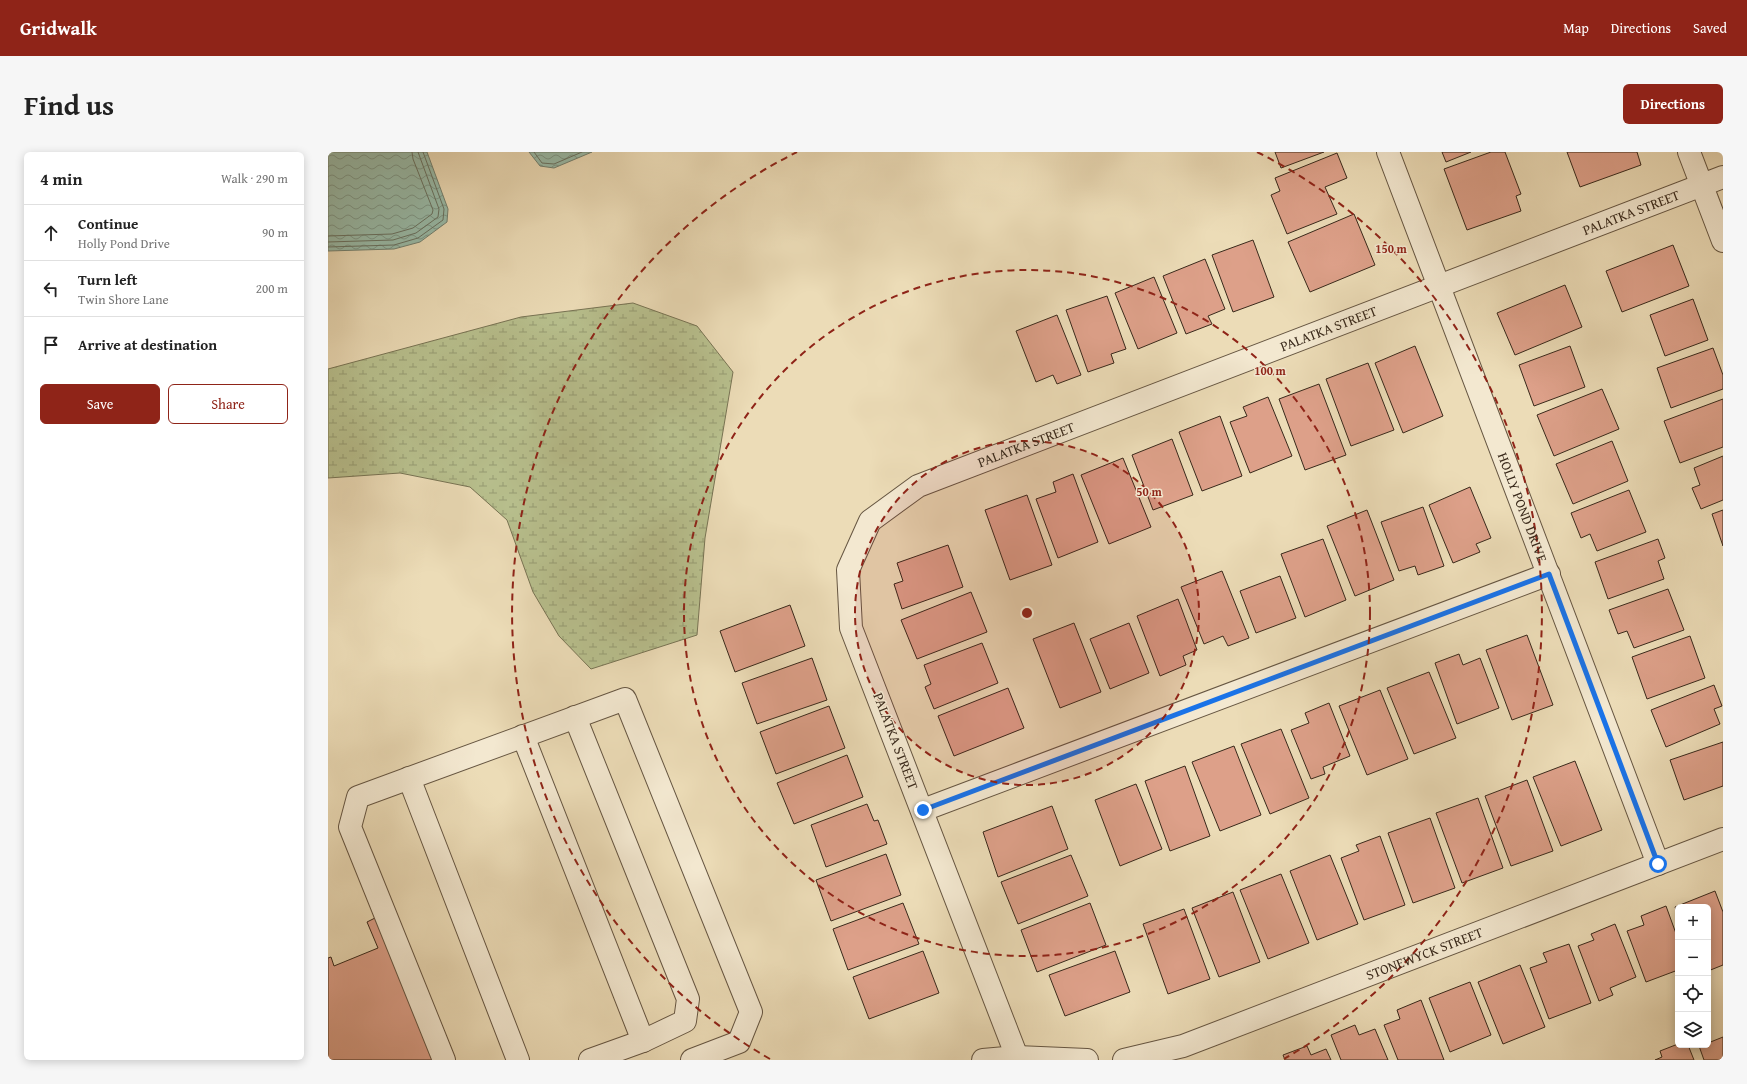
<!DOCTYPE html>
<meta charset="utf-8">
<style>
:root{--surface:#fff;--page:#f6f6f6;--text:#222;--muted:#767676;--line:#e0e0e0;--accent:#8f2418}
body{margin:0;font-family:"Gentium Book Plus",serif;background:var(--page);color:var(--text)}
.controls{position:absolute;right:12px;bottom:12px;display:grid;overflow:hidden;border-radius:6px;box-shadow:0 2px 10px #0003}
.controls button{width:36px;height:36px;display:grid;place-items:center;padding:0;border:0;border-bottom:1px solid var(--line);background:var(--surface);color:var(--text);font:20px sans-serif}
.stop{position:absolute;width:12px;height:12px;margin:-9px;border:3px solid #1a73e8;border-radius:50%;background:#fff}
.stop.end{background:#1a73e8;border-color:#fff;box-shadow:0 1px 4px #0008}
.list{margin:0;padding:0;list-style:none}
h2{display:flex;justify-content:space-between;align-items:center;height:52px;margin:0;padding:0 16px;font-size:17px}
h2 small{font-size:13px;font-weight:400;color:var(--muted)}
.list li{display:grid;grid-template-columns:26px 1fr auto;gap:12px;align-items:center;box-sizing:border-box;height:56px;padding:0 16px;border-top:1px solid var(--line)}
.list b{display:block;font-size:15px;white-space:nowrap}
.list p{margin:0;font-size:13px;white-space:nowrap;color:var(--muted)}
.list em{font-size:13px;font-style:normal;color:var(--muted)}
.actions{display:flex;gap:8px;padding:12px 16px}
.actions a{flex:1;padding:9px 0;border:1px solid var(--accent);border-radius:6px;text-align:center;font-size:14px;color:var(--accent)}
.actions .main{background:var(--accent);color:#fff}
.icon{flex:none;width:22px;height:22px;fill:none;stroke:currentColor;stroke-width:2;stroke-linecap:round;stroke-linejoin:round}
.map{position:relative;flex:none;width:1395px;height:908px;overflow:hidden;border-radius:6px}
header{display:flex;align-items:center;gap:24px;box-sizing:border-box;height:56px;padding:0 20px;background:var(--accent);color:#fff}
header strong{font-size:19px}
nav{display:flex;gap:22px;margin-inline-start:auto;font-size:14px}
.intro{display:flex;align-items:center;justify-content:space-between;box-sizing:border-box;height:96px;padding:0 24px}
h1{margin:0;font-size:28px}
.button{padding:10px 18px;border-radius:6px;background:var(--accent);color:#fff;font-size:14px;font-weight:700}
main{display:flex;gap:24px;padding:0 24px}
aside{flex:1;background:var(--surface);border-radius:6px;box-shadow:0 2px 10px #0003}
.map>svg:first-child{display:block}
</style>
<header>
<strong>Gridwalk</strong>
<nav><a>Map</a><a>Directions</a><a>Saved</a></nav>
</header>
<div class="intro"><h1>Find us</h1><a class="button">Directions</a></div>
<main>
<aside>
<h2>4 min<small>Walk · 290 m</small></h2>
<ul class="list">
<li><svg class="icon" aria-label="ahead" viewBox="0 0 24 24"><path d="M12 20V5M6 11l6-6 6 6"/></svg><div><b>Continue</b><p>Holly Pond Drive</p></div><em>90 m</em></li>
<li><svg class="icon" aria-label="left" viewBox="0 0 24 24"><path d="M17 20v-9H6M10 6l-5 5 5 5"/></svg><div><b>Turn left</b><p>Twin Shore Lane</p></div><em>200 m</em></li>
<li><svg class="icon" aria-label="arrive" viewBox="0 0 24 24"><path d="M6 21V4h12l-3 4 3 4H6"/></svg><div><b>Arrive at destination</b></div></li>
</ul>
<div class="actions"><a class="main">Save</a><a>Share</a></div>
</aside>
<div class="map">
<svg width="1395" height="908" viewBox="0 0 1395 908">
<defs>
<pattern id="wetland-marsh" width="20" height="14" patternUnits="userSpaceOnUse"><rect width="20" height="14" fill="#b8c08e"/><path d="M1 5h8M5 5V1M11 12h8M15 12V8" fill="none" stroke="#979c73"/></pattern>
<pattern id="water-waves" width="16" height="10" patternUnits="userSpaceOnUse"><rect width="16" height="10" fill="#99bcaa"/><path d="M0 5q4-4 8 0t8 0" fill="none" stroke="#7e998a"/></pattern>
</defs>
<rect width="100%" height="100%" fill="#ecdcb7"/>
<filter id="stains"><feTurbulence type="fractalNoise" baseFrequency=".005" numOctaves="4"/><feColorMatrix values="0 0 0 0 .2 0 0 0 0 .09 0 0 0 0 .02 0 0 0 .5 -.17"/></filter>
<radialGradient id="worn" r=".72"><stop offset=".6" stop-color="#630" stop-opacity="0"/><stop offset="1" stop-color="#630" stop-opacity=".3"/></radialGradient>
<!-- wetland -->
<path fill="url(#wetland-marsh)" stroke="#787454" d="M305,151L369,174L405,220L377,386L369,483L263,517L231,484L205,440L179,368L142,335L72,321L0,326V217L193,165Z"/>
<!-- water -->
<path fill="url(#water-waves)" stroke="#738171" d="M0,0H99L120,57L119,70L92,90L66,97L0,99Z
M201,0H264L226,16L212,14Z"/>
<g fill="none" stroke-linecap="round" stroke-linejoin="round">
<!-- shore -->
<path stroke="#697262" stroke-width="1" d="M206,0L214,11L226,12L254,0
M0,84L64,82L85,76L104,62L105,58L85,7L84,0
M0,90L65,88L88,81L110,65L111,57L90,0
M0,95L66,93L90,86L115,68L116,57L95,0"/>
</g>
<!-- building -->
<path fill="#dda089" stroke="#39291b" d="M947,0H996L953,16Z
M1114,0H1143L1118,10Z
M1163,0H1177L1193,42L1188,44L1193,59L1139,78L1116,17Z
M1239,0H1309L1313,13L1252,35Z
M1009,1L1019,26L997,35L1009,62L959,82L943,43L952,39L947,26Z
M1026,62L1047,113L982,140L960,90Z
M925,88L946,145L905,160L884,103Z
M1345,93L1361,134L1294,160L1278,119Z
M877,107L897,157L880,164L884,172L858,182L835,124Z
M826,125L849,181L810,197L787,141Z
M1237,133L1254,175L1187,203L1169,161Z
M779,144L798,197L783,202L786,211L760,220L738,158Z
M1365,147L1380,188L1337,204L1322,163Z
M729,163L753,223L729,232L725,223L708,230L688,179Z
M1087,194L1115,264L1075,281L1047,211Z
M1242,194L1257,235L1206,254L1191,213Z
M1385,196L1395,223V237L1343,256L1329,216Z
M1040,211L1066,278L1023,294L998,227Z
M991,232L1018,303L977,318L951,247Z
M1274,237L1291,277L1226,304L1209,263Z
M940,245L964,304L922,321L902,270L919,264L915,255Z
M1395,247V295L1352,311L1336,269Z
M892,264L914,324L874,339L851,280Z
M844,287L865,343L825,358L804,303Z
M1284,289L1300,329L1245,352L1228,312Z
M1395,304V348L1373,357L1364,336L1372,333L1366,316Z
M795,306L823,375L781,392L753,323Z
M745,322L770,390L730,406L708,347L728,340L725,330Z
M1142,335L1163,386L1148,392L1152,400L1125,411L1101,353Z
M1301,338L1318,380L1269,399L1262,382L1253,386L1243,361Z
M699,343L724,413L682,428L657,358Z
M1095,355L1116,414L1090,423L1087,414L1071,419L1053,370Z
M1039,358L1066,428L1027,444L999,374Z
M1395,358V394L1384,362Z
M995,387L1018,448L977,465L953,402Z
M1330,387L1337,406L1330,409L1336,427L1280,447L1267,410Z
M620,393L635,435L574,457L566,432L575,429L569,411Z
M894,419L921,486L900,494L895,484L876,492L853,435Z
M952,424L968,466L928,481L912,439Z
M1340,437L1356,478L1306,496L1299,479L1290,482L1281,458Z
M643,440L659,480L589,507L573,468Z
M850,447L869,498L855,504L858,513L832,524L809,464Z
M462,453L477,494L407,520L392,479Z
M746,471L773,540L732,556L705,487Z
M801,471L821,521L782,537L762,487Z
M1199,483L1225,553L1184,568L1158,498Z
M1362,484L1377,526L1319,547L1304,505Z
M654,491L670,531L606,557L597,535L603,532L596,513Z
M1131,502L1135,513L1152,506L1171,556L1129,572L1107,511Z
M484,506L499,548L429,572L414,531Z
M1101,520L1128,586L1086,602L1059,536Z
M1386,533L1394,554L1386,557L1392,572L1338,595L1323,558Z
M680,536L696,576L626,604L610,564Z
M1052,538L1080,607L1039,623L1011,554Z
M1001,551L1022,604L995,615L997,622L983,627L963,578L981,571L977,561Z
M501,554L517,596L448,622L432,580Z
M953,577L981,646L942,662L913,592Z
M1395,590V634L1356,648L1342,608Z
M906,594L933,663L892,679L864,610Z
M519,603L535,645L466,672L449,631Z
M1247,609L1274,678L1233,694L1205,625Z
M857,614L882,684L842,699L817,629Z
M1199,628L1225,699L1183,714L1157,644Z
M808,632L834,697L792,714L767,648Z
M1150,646L1175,716L1134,731L1108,661Z
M539,652L546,669L550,668L559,692L498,715L483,673Z
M724,654L740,697L670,725L655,680Z
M1102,666L1127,736L1085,751L1060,681Z
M1052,684L1077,753L1036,768L1013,706L1031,699L1028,693Z
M558,702L573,743L503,769L488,728Z
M743,703L760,744L690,772L673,730Z
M1002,703L1030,772L989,788L962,719Z
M953,722L981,791L940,807L912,738Z
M1387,739L1395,760V813L1380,819V755H1350V764L1347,755Z
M905,740L932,810L891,825L864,756Z
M575,751L591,792L520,818L505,777Z
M762,751L778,793L709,820L693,778Z
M1338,754L1350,787V818L1318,830L1299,779L1316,773L1313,764Z
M856,757L882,827L840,842L815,772Z
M47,766L105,908H0V806L3,805L6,814L50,796L39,770Z
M1287,772L1308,825L1282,836L1285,843L1271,849L1250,794L1266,788L1263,782Z
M1241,792L1263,851L1221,867L1202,816L1219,810L1215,801Z
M595,799L611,841L541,867L525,825Z
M787,799L802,840L737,864L721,823Z
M1192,813L1217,875L1175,892L1150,830Z
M1142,830L1163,883L1122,900L1101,846Z
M1093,848L1116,908H1070L1056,873L1072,867L1069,858Z
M1027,873L1031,883L1047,877L1060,908H1013L1003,883Z
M1395,885V908H1376L1371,894L1380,893V891Z
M1350,892L1360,893L1366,908H1327L1334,905L1332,899Z
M979,894L983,903L998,897L1003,908H957L955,903Z"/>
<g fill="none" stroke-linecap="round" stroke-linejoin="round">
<defs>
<g id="minor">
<path id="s1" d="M1060,0L1330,712"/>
<path d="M1361,0L1395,89"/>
<path d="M195,584L315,889L357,869L360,847L247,565"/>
<path d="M81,626L190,908"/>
<path d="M595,658L1221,422"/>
<path id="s2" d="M689,905L523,476L520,418L542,369L590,334L1395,25"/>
<path d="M116,908L22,675L30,645L297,547L423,860L411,890L364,908"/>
<path d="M262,908L315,889"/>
<path d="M655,908L689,905L759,908"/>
<path id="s3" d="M796,908L855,894L1395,687"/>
</g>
</defs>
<!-- minor casing -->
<use href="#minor" stroke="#665642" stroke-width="24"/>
<!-- minor -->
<use href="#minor" stroke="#f3e8d0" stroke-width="22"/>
</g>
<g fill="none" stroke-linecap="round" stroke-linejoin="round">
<!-- route -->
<path stroke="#1a73e8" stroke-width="5" d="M595,658L1221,422L1330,712"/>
</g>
<!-- distance rings -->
<circle cx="699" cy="461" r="172" fill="#8f2418" fill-opacity=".12"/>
<g fill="none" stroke="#8f2418" stroke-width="2" stroke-dasharray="7 5">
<circle cx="699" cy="461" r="172"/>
<circle cx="699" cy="461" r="343"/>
<path d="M442 907A515 515 0 0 1 469 0M929 0A515 515 0 0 1 956 907"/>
</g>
<g text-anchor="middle" stroke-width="3" stroke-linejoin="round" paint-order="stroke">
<!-- street labels -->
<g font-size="14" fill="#39291b" stroke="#f3e8d0">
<text dy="5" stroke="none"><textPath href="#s2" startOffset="1395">PALATKA STREET</textPath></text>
<text dy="5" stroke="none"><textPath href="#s2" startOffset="1071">PALATKA STREET</textPath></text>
<text dy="5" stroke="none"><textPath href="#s2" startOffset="747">PALATKA STREET</textPath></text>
<text dy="5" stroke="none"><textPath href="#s1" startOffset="380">HOLLY POND DRIVE</textPath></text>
<text transform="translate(568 589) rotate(69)" y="5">PALATKA STREET</text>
<text dy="5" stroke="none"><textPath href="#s3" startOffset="319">STONEWYCK STREET</textPath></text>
</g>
</g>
<circle cx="699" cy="461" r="6" fill="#8f2418" stroke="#f3e8d0" stroke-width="2"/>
<g font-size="12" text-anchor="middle" font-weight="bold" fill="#8f2418" stroke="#f3e8d0" stroke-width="3" stroke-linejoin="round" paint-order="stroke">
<text x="1063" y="101">150 m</text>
<text x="942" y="223">100 m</text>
<text x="821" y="344">50 m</text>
</g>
<rect width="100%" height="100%" filter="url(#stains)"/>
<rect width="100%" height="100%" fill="url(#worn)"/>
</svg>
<div class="controls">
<button>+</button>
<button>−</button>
<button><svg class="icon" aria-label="locate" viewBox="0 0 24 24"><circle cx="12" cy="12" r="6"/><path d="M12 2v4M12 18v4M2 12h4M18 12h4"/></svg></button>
<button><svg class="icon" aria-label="layers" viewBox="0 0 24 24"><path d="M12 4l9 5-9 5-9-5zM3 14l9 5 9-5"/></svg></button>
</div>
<div class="stop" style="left:1330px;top:712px"></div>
<div class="stop end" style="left:595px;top:658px"></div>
</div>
</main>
